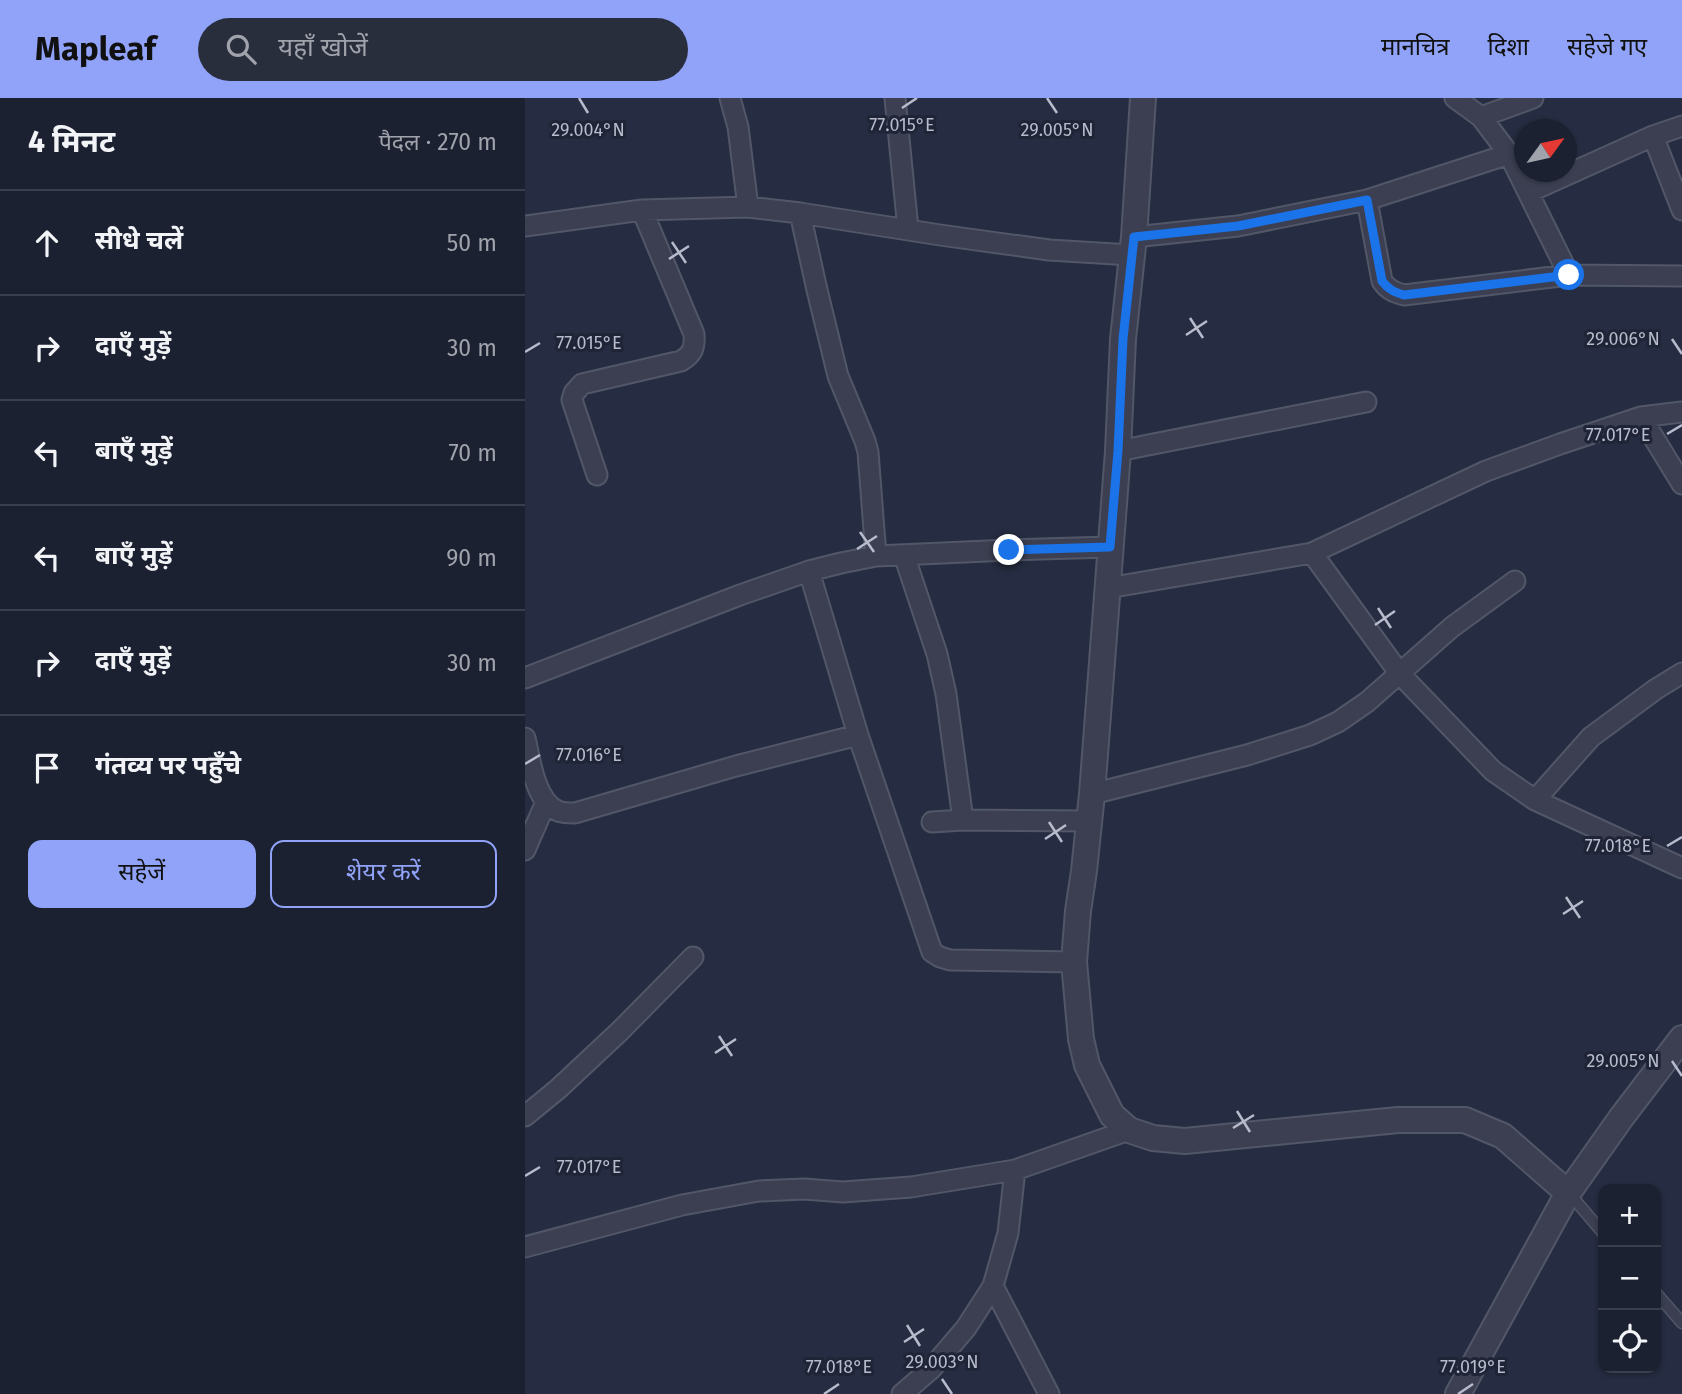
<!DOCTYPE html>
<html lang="hi">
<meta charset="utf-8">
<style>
:root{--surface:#1c2131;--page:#292e3d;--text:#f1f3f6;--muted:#a0a3ab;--line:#3a3e4d;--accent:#90a3f8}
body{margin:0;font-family:"Fira Sans","Noto Sans Devanagari",sans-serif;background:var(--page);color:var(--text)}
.controls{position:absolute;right:21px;bottom:21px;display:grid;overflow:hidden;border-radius:14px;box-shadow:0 2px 5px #0004}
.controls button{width:63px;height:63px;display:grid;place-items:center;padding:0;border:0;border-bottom:2px solid var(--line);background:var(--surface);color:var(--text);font:35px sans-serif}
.compass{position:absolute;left:989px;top:21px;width:63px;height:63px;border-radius:50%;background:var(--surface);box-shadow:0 2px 5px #0004;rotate:57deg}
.stop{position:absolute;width:21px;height:21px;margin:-16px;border:5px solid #1a73e8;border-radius:50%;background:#fff}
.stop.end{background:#1a73e8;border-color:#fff;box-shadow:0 2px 7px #0008}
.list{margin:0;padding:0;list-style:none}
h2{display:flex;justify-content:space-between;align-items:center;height:91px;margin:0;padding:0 28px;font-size:30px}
h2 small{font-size:23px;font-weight:400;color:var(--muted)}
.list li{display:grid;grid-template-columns:46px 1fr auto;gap:21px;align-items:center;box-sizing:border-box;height:105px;padding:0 28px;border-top:2px solid var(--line)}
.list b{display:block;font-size:26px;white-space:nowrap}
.list em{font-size:23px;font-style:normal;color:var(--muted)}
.actions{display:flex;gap:14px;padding:21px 28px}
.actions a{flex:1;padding:16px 0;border:2px solid var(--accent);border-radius:14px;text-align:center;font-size:24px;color:var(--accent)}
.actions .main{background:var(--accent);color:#111}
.icon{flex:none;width:38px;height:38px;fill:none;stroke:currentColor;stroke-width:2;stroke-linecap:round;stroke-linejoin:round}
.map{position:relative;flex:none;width:1157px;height:1296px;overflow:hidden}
header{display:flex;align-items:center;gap:42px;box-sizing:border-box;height:98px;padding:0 35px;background:var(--accent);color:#111}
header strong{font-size:33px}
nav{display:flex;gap:38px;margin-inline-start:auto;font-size:24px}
.search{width:490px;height:63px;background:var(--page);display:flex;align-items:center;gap:18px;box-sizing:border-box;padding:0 24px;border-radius:38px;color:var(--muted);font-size:26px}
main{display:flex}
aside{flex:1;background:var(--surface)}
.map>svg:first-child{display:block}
</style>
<header>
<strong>Mapleaf</strong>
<div class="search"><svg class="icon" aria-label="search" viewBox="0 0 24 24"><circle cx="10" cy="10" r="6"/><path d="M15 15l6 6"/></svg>यहाँ खोजें</div>
<nav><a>मानचित्र</a><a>दिशा</a><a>सहेजे गए</a></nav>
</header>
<main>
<aside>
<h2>4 मिनट<small>पैदल · 270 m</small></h2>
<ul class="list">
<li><svg class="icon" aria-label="ahead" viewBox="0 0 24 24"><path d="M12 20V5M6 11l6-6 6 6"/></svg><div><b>सीधे चलें</b></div><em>50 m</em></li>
<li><svg class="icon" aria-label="right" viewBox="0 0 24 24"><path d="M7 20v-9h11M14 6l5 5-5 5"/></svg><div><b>दाएँ मुड़ें</b></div><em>30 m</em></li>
<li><svg class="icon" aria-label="left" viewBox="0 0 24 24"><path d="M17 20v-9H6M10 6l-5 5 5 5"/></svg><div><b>बाएँ मुड़ें</b></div><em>70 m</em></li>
<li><svg class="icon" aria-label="left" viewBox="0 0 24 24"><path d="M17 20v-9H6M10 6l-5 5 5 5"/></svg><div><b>बाएँ मुड़ें</b></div><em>90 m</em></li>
<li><svg class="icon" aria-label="right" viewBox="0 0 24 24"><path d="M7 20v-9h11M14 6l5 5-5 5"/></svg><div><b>दाएँ मुड़ें</b></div><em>30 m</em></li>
<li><svg class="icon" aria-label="arrive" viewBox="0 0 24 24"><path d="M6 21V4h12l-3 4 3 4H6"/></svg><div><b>गंतव्य पर पहुँचे</b></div></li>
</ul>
<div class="actions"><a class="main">सहेजें</a><a>शेयर करें</a></div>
</aside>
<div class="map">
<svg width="1157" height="1296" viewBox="0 0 1157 1296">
<rect width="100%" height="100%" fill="#262c41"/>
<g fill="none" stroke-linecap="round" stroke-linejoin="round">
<defs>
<path id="service" d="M1044,1095L1078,1135
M1131,1195L1157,1225"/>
<path id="minor" d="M205,0L213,29L223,109
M370,0L383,131
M930,0L956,19L984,56L1044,177
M956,19L1008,0
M1128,38L1157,112
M1004,94L1128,38L1157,28
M842,102L857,183C863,192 869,194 879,197L1044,177L1157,178
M275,115L292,192L313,278L340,343L343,354L351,458
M0,128L117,112L223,109L275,115L415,137L524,152L606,157
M609,139L713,128L842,102L984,56
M1116,319L1157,386
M593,353L841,304
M72,377L47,302L49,295L57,286L156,263C168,256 170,249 169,236L117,112
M787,455L875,576L968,673L1010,702L1157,770
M379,457L412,556L421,596L438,722
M284,473L333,637L407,854L415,859L425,862L549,864
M583,490L787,455L961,373L1035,346L1116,319L1157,314
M0,580L215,497L284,473L316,465L351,458L484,452L585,449
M0,640C5,661 10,704 33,713C37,715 45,715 50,715L211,668L333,637
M567,696L722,657L785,637L813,624L842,604L927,529L990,483
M1010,702L1066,639L1131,591L1157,575
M407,724L438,722L564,723
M0,752L21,704
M0,1018L33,991L95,933L168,859
M0,1149L157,1107L234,1093L279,1091L318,1094L386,1089L490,1072L604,1032
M468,1188L524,1296
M377,1296L406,1271L441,1230L468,1188L483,1135L490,1072"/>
<path id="tertiary" d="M618,0L609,139L598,241L593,353L567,696L559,773L553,813L549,864L556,941L562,967L587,1017L604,1032L628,1040L660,1043L873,1022H940L978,1038L1043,1095
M933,1296L1043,1095L1096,1020L1157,940"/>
</defs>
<!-- service casing -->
<use href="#service" stroke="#525768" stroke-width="13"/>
<!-- minor casing -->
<use href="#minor" stroke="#525768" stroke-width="23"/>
<!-- tertiary casing -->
<use href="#tertiary" stroke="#525768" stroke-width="28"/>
<!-- service -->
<use href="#service" stroke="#3b3f51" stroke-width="10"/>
<!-- minor -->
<use href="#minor" stroke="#3b3f51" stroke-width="19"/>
<!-- tertiary -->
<use href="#tertiary" stroke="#3b3f51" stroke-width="24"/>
</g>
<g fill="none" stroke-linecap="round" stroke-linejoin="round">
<!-- route -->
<path stroke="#1a73e8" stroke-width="9" d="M484,452L585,449L593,353L598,241L609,139L713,128L842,102L857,183C864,192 869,194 879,197L1044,177"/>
</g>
<!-- ticks -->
<path fill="none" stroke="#b7bbcb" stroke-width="2.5" d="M54,0L63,15M522,0L532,15M377,10L392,0M147,144L161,165M144,161L164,148M665,220L678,240M661,237L682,223M1147,241L1157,256M0,254L15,245M1142,336L1157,327M335,434L349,454M332,451L352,438M853,510L866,530M850,527L870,513M0,666L15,657M524,724L537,744M520,741L541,727M1142,748L1157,739M1041,799L1055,820M1038,816L1058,803M194,938L207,958M190,955L211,941M1147,963L1157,978M712,1013L725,1034M708,1030L729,1017M0,1078L15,1069M382,1227L395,1248M379,1244L399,1231M417,1281L427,1296M299,1296L314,1286M933,1296L948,1286"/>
<g font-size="18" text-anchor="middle" fill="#b7bbcb" stroke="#1f2436" stroke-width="6" stroke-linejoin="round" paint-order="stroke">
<text x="377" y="33">77.015°E</text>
<text x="63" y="38">29.004°N</text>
<text x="532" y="38">29.005°N</text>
<text x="1098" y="247">29.006°N</text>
<text x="64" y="251">77.015°E</text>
<text x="1093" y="343">77.017°E</text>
<text x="64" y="663">77.016°E</text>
<text x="1093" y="754">77.018°E</text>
<text x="1098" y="969">29.005°N</text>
<text x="64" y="1075">77.017°E</text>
<text x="417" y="1270">29.003°N</text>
<text x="314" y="1275">77.018°E</text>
<text x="948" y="1275">77.019°E</text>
</g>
</svg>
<div class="controls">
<button>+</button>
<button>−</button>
<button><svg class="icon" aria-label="locate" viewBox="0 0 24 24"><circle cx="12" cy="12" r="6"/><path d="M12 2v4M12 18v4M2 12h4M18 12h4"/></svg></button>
</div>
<svg class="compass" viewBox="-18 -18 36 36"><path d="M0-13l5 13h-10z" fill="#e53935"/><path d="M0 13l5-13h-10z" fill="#a0a3ab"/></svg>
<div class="stop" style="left:1044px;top:177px"></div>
<div class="stop end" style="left:484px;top:452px"></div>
</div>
</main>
